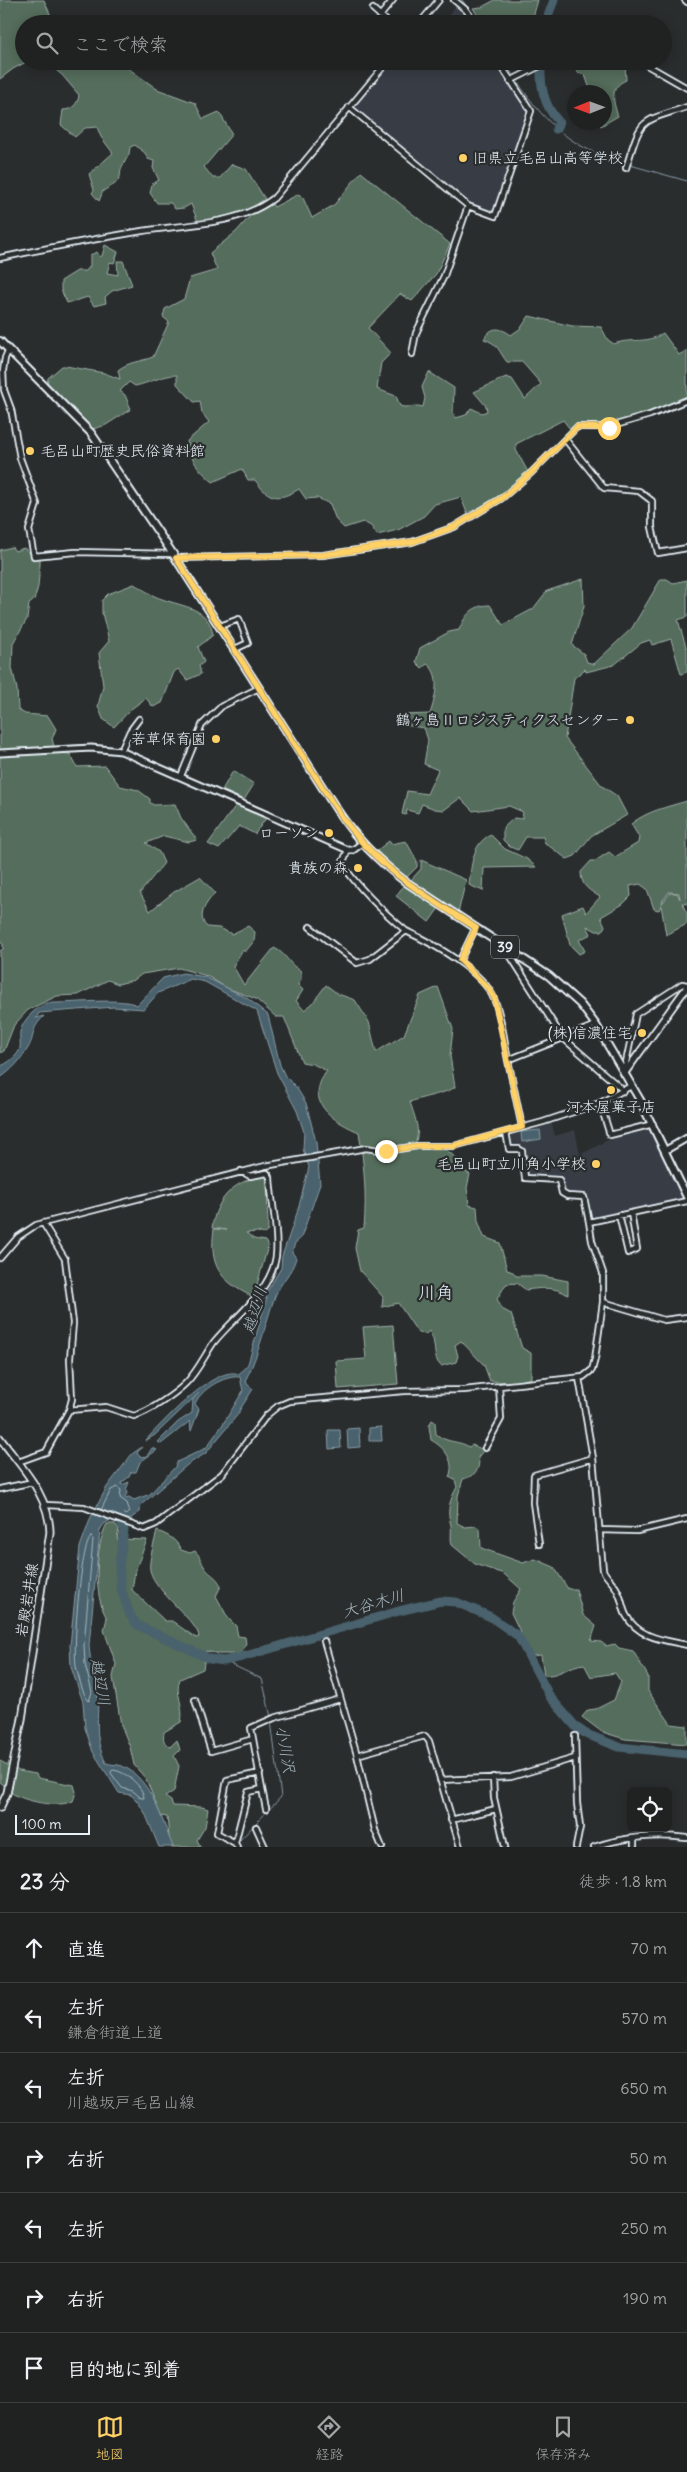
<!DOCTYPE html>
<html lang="ja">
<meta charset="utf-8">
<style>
:root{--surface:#202222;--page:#2d2f2f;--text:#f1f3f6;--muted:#a2a4a5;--line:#3d3f40;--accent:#ffd166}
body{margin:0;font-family:Delius,"Klee One",sans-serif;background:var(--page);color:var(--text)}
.controls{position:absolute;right:15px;bottom:15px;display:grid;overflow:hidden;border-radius:8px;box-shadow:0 2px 12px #0003}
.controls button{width:45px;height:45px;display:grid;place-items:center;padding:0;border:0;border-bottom:1px solid var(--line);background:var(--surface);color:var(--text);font:25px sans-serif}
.compass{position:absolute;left:567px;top:85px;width:45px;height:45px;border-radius:50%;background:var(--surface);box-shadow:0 2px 12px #0003;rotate:269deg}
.scale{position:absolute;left:15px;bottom:12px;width:75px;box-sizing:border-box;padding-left:5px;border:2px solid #e8f1f8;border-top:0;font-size:14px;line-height:18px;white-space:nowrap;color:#e8f1f8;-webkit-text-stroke:4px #2a2d2e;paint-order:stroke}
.stop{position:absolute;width:15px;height:15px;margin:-11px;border:4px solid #ffd166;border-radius:50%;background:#fff}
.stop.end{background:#ffd166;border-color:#fff;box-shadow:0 1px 5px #0008}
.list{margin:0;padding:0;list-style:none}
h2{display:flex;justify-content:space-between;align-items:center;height:65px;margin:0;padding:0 20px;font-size:21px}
h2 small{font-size:16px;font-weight:400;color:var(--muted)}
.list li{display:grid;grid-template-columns:32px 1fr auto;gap:15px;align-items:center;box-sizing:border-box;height:70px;padding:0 20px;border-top:1px solid var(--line)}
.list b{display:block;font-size:19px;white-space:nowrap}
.list p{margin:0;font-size:16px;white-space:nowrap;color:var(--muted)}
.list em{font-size:16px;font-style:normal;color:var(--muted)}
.icon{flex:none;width:28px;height:28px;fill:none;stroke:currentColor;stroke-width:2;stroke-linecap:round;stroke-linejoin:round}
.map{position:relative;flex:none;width:687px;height:1847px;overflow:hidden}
.search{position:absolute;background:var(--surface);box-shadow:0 2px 12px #0003;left:15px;right:15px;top:15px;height:55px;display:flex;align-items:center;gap:12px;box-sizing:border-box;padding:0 18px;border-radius:28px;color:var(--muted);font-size:19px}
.sheet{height:555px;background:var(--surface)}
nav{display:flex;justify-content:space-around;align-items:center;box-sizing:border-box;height:70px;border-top:1px solid var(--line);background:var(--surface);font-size:14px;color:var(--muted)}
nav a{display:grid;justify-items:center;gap:2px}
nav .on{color:var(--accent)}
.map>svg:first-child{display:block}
</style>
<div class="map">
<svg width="687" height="1847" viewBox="0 0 687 1847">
<rect width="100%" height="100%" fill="#2a2d2e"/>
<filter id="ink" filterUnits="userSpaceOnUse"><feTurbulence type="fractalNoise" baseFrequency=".02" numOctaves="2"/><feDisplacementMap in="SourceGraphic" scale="10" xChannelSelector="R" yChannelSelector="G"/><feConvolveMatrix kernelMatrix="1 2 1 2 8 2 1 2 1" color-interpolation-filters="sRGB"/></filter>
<g filter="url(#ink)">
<!-- built -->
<path fill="#393e44" d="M457,5L466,14L474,24H441Z
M391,61H496L529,111L493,212L471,205L353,107Z
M551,1121L555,1136L575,1130L580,1155L610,1139L648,1127L683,1198L592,1218L585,1195H568L564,1192L561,1178L529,1177L524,1151L520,1146L510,1145L509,1133Z"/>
<!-- green -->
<path fill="#546d5b" stroke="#9eafaa" d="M0,0H44L54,23L24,24V61H28L13,69L0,79Z
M495,0H538L531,24L482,23L473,8L482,7Z
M45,61H118L157,89L195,103L203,119L219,112L232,134L204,167L213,178H220L232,164L246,169L265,199L247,211L198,222L191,204L184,208L175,209L171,203H157L150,193L152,184L159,180L153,168L154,161L148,159L145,153L135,145L130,147L129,154L121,169L120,177L115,184L103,191L99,201L92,193L94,190L89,174L113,153L101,137L97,127L85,128L75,137L61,125L63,110C72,110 78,104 79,95L62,75Z
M572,61L625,63L626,80C609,87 613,102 618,116L601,126L600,123L604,122V92H591L585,75L578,73Z
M361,172L450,244L436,274L412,301L400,294L368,328L391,353L381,363L377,389L396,396L400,406C408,409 414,404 423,407L425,398L422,387L429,372L454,388L453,413L456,418L466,415L471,408L482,413L487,411L486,406L474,392L506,377L512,379L525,399L541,384L522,362H507C499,352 499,344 484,339C491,326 500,327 511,335L521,328L529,316L572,326L601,327L608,340L614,344C633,337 646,345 663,333L679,355L687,350V398L625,420L607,425L577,424L570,429L563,420L516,444V450L528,472C509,489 491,504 467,513L461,497L435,504L424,516L398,530L377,535L371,526L363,522L344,528L336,520L330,504L317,498L306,499L299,489C279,501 269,500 255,480H248L242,469L213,482C197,468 191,461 187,441L209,422L202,413L200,401L194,402L177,384V375C162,375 150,383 135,386L129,382L120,391L125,395L131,409L106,425L93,429L70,409L47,385L48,378L62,366H66L104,373L120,379L118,370C130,361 140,362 153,357L169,322L163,317L165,309L184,299L190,278L217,270L210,253L236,232L252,214L272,204L274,207L299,194L303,198L312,218L334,205Z
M105,245L118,252L114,263L110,262L107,273L118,275L117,261H123L132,285L112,291L105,297L106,303L94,306L88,297L67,303L61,290V281L77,271H86L90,266V255L97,252L100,257L102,256Z
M12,547L15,551L24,548L30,553L32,558H40V564L38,587L34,600L29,604L27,619L13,643L12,668L17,689L18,710L25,714L48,716L56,729L52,739L56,753L70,754L77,767L105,766L120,786L138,790L150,799V803L154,805L175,804L181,818L197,840L189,842L164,836L146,843L159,852L164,863L140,893L150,911L174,892L200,877L215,893C206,903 196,916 207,927L219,928L232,934L248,926L255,932L254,941L246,951H242L233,966L244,985L274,948C286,953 289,965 301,971V979L298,985L303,990L296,1001L304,1010L312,1004L326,985L338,994L355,1000L369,1022L376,1052L404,1035L420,995L438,987L453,1029L450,1056L455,1087C448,1093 422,1097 410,1102C414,1115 422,1132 414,1145L415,1150L422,1149L432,1143C444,1148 459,1156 462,1170L470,1174L467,1188L469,1205L477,1207L478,1221L484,1237L500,1243L507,1270L513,1272L516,1276H542L568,1281V1295C555,1286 541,1288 526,1290L517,1283L506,1284L497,1299L502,1309L511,1314L522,1348L531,1353V1378L515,1382L490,1381L484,1365L461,1341L455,1345L458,1356L456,1362L441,1366C431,1357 438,1343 429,1331L426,1334L418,1333L398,1303L382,1307L383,1297L360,1271L355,1248L358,1230L364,1228C367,1195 364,1165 359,1132C333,1121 303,1102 327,1071L313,1064L302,1062L284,1017H276L256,999L227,988L207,976L179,968L142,974L134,980L118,984L108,980L78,995L57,996L28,1010L14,1025L4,1051L0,1053V951L3,949V944L0,942V550Z
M583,579L584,606L572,645L584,654L587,662L594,664L632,628L661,579H667L673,583L687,580V617L678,620L687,650V672L681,674L671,639L652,645L650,640L641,643L614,665L586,672L585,669L574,678L565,738L602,786L617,796L627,815L591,836L575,856L567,859L545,843L543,837H526L518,850L510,847L503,840V828L514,818L522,819L523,812L509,806L473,811L460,798L444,810L435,809L422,804L418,813L407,810L406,815L402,814L407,791L427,794L438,770L424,764L428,740L424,728L404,725L401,721L403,715L430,714C435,699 442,674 427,664L422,668L416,662L420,648L449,632L459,630C465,615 473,605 490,605L503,625L533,609L547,591Z
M134,584C143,589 152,596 162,599C183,607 209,607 213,635L198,647L204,662L199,666L201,674L187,680L178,669L174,672L162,703L153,707L146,698L131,709L114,727L103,719L98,706L103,686L99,653L109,641L102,613V600L108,594Z
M233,771L254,784L244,800L222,790Z
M687,801V904L682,903L687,914V924L666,935L661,905L670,893H677L680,899L679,893L669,892L663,900L659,910L654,909L647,889L640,884L630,886L631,896L623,904L601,917L605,926L602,931H596L587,926L591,934L579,940L585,951L579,954L570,945L562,914L583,906L586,913L600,897C589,890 581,886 581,872L591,861H595L609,852L615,857L638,843L639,837L631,824C647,811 667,807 687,801Z
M236,805L266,818L255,834L239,826L219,849L208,844Z
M491,835L505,849L527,859L536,867L484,868L483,891L469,885C471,868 472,842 491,835Z
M389,841L391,844L406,841L417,861V867L406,878L375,852Z
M421,860L466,880L458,913L410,881L421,869Z
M404,885L439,908L429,922L396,896Z
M267,1176L268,1231L264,1234L258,1232L246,1233L254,1239L265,1241L268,1246L255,1292L251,1296C219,1280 209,1265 214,1229L227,1230L212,1228C216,1198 236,1178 267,1176Z
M393,1325L398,1384L338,1389L336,1361L366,1359L363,1327Z
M432,1420L435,1422L436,1434C448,1444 459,1440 469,1447L472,1445L484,1450L478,1457C481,1469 475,1476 463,1479L458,1496L457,1523L465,1527L476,1526L480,1529L481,1548L523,1563L535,1559L554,1567L568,1589H576L583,1615L596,1626L591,1641L601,1642L606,1646L615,1644L619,1648L633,1651L648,1676V1691L671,1724L687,1726V1744L625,1739L602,1732L582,1717L588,1710L596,1709L614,1700L621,1682L615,1673L591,1677L584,1664C570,1665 557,1677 544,1675L541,1655L532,1656L511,1613L513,1602L521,1589L504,1574L475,1564L452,1545C450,1539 452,1531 451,1525C446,1510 450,1500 457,1487L455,1480L449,1477C456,1461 444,1447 431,1440L429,1426Z
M107,1524H115L119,1529L117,1539L147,1540L135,1571L132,1590L165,1621H172L196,1638L199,1637C199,1623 154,1591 150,1570C148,1562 155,1540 157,1531C168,1535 176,1539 181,1550L190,1553L195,1551C200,1555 201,1562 205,1568C211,1576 216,1575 221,1586L216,1596L228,1618L236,1626L238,1636L245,1637L246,1644L241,1654H219L206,1651L203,1669L180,1679C174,1693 185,1706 181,1722L164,1732C163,1739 163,1743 170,1747L177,1740L180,1750L174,1756L179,1766L174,1791L165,1797L171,1801L173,1806L202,1807L208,1809L205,1827L197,1840L201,1847H170L167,1817L161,1816L146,1779L134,1765L130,1747L121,1725L113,1677L116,1664L104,1630L107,1618C93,1597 95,1545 107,1524Z
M0,1761L19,1771L36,1774L38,1778L74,1785L76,1792L73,1801C57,1808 30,1802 15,1795C9,1792 6,1786 0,1782Z"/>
<!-- water -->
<path fill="#48626d" stroke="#889ba5" d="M183,973L205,977L247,998L268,1015L280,1065L285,1076L296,1087L306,1103L316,1142L320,1184L301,1238L295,1243L292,1252L296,1258C292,1273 280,1283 275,1296C265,1324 260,1352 246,1379L247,1384L253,1389L239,1411V1413L206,1453L187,1465L141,1505L140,1512L131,1518L132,1524L117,1516L104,1524L100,1530L89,1645C90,1663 95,1674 97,1691C100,1719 92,1734 106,1763C111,1765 117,1764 122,1766C151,1778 162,1820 173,1847H159L145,1813L138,1802L131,1795L119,1793L93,1752L85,1728L83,1702L71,1667L70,1646L80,1547L91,1517L107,1487L132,1454L142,1447L137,1453L140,1457L147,1456L152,1448L157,1450L140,1462L136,1472H131L129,1477L121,1483L122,1485L129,1482L126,1490L128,1492L124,1498L129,1497L134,1500L150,1494L175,1467L177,1462L206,1448L223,1424L243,1391L240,1377C224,1375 200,1390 195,1404L199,1409L191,1431L190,1421L161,1444L158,1442L178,1422L192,1413L193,1399L199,1393L155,1435L145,1441C161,1424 215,1364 239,1374L248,1364L267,1297L260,1301L270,1287L281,1268L282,1256L298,1210L309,1167L303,1149L304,1132L297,1111L277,1073L257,1011L205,982L191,979L158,993L144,1009L114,1007L39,1013L36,1018L44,1016C29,1031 36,1035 28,1048C21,1060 11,1071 0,1078V1066C6,1065 19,1055 20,1048C21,1043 19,1037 20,1032C24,1018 35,1009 47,1003C68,1004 122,997 137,1005L163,978Z
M540,1130L541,1139L522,1142L521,1132Z
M381,1427L382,1441H369V1428Z
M359,1428L360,1447L348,1448L347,1429Z
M328,1430H340L341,1448L329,1449Z"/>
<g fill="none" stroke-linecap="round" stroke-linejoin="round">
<!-- shore -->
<path stroke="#a8b8c0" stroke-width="1" d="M101,1510L111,1490L117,1487L121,1490L120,1498L127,1503L130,1512L126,1515L118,1511L111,1513
M91,1537L93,1539L84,1645L85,1664L92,1692L89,1701C83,1696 78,1675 76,1666C73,1648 80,1546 91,1537Z
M113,1770C125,1771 143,1786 144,1798H141L133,1791L122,1788L111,1773Z"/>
<!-- stream -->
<path stroke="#889ba5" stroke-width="1" d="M462,0L480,24
M504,61C538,115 562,146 626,164
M630,165L687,181
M224,1661L262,1679L271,1717
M237,1843L281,1797L271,1721"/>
<!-- river -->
<path stroke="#48626d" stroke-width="9" d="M545,24L554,0
M541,61C540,85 543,105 559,122L556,129
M118,1513L124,1530L119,1566L121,1589L130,1615L137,1625L210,1659L224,1661L242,1657L399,1611L441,1601L456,1602L491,1617L518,1636L550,1697L576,1727L586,1734L619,1747L687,1754"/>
<defs>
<path id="minor" d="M454,0L466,10L476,24
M685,0L687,2
M373,9L390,24
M380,16L393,0
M419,24L439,0
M631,61L645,64L687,88
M510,81L550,61
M349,107L468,206L495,216L531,111L498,61
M626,168C642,117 638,123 687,107
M0,258C47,248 95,239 142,231C185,224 238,226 274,198L388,61
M8,351L5,358L3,371L4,390L11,409L20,458L37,504L29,530L34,556L75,552L173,554
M412,354L416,333L444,276L468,206
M565,439L604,488L639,491L652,501V527L658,553L687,548
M176,558L323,555L412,542L454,527L502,498L531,473L577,427H609L650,415L687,400
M220,626L239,619L248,643L235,649
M121,751L130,731L139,719
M181,776L202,725L222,706L259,688
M310,927L357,963L370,959L406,931C382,911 360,890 342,864L348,850
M406,931C432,943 484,972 494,999C502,1017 504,1040 508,1060
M506,949L562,1037L624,1091
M460,960L476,927
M624,1072L636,1014L682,984L687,985
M600,1103L610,1135L653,1124
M522,1127L508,1060L596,1025
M506,1132L509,1149H519L522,1151L525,1178L559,1180L562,1193L567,1196L584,1197L589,1222
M619,1215L628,1253L637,1249L631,1213
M0,1258L18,1237L36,1225L265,1166L366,1148L386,1151L417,1146H454L543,1122L600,1103L631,1086
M603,1302L664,1320L687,1317
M579,1378L593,1458L603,1570C607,1579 615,1583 618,1592C622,1599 622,1607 626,1615C638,1638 664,1640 687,1645
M69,1410L106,1407L134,1416C149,1412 175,1394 186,1383C197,1372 205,1355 214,1342C235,1316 271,1292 276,1256C279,1231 271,1202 270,1177L267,1173L250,1176L241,1171
M485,1448L501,1419L499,1386
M18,1462L46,1452L69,1410L72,1399L70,1359L73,1323L65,1259L43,1223
M0,1489L33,1482
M46,1505L84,1507L144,1529L156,1524L222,1474L267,1415L278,1406L290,1401L404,1391L464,1390L583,1377L592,1370L595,1359L603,1302V1273L592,1241L589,1222L687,1201
M599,1530L637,1531L687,1519
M539,1544L533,1503L534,1475L593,1458
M324,1641L357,1755L375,1830L382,1847
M195,1700L211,1751L253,1739
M575,1736L577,1803L580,1827L576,1847
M357,1755L425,1736L429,1741L460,1847
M493,1777L494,1798L505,1847
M440,1780L511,1777L575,1758
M262,1789L266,1809V1807
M451,1820L496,1809
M256,1827L265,1847
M235,1843L248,1792L262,1789L251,1728L274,1718L340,1699
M237,1847L235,1843L217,1833L227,1780L260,1773
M594,1847C623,1837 657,1834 687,1838
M634,1847V1839"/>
<path id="tertiary" d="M0,753L91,748L121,751L348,850H353L361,844
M666,1150L687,1138"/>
<path id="secondary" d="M624,1074L687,987
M0,1438C21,1467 49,1494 50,1532L22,1719L7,1793L0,1808"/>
<path id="primary" d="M0,341L91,433L173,554L337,810C356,839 378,861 406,882L549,976L580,1004L596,1025L640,1100L687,1197"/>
</defs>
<!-- minor casing -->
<use href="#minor" stroke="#e8f1f8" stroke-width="8"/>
<!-- tertiary casing -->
<use href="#tertiary" stroke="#e8f1f8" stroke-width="9"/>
<!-- secondary casing -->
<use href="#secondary" stroke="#e8f1f8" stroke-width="9"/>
<!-- primary casing -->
<use href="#primary" stroke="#e8f1f8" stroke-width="10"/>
<!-- minor -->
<use href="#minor" stroke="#2a2d2e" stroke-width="4.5"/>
<!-- tertiary -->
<use href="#tertiary" stroke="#2a2d2e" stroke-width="5"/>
<!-- secondary -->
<use href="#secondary" stroke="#2a2d2e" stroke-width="5.5"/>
<!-- primary -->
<use href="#primary" stroke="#2a2d2e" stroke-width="6"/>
</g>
</g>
<g fill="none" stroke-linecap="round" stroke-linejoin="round" filter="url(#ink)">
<!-- route -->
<path stroke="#ffd166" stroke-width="6" d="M386,1151L417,1146H454L522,1127L494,997L488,988L460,960L476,928C419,891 376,868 337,810L176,558L323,555L412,542L454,527L502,498L531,473L577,427L609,428"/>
</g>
<!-- markers -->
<g fill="#ffd166" stroke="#2a2d2e" stroke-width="2">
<circle cx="463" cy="158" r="5"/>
<circle cx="30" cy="451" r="5"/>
<circle cx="630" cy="720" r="5"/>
<circle cx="216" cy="739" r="5"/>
<circle cx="329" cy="833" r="5"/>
<circle cx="358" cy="868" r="5"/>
<circle cx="642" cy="1033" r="5"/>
<circle cx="611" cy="1090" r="5"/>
<circle cx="596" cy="1164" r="5"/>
</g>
<g text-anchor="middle" stroke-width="4.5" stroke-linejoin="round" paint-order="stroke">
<!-- shield labels -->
<rect fill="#2a2d2e" stroke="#afb6bb" stroke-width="1" x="491" y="935.5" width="28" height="23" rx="4"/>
<g font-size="14" font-weight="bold" fill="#e8f1f8">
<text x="505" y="952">39</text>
</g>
<!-- poi labels -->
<g font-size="15" fill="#e8f1f8" stroke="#2a2d2e" text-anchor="end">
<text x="473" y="163" text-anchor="start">旧県立毛呂山高等学校</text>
<text x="40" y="456" text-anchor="start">毛呂山町歴史民俗資料館</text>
<text x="620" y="725">鶴ヶ島Ⅱロジスティクスセンター</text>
<text x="206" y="744">若草保育園</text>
<text x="319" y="838">ローソン</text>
<text x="348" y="873">貴族の森</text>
<text x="632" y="1038">(株)信濃住宅</text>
<text x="611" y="1112" text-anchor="middle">河本屋菓子店</text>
<text x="586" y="1169">毛呂山町立川角小学校</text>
</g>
<!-- street labels -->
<g font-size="15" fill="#e8f1f8" stroke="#2a2d2e">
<text transform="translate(27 1600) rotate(-81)" y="5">岩殿岩井線</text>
</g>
<!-- water labels -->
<g font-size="16" font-style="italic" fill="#a8b8c0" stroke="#2a2d2e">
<text transform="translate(254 1310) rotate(-73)" y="6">越辺川</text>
<text transform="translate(373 1603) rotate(-16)" y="6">大谷木川</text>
<text transform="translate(101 1682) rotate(80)" y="6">越辺川</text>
<text transform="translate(286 1749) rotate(80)" y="6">小川沢</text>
</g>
<!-- quarter labels -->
<g font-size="18" fill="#e8f1f8" stroke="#2a2d2e">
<text x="436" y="1299">川角</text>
</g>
</g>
</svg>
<div class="controls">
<button><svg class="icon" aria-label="locate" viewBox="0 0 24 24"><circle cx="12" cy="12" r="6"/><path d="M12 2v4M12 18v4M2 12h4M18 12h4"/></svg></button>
</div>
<svg class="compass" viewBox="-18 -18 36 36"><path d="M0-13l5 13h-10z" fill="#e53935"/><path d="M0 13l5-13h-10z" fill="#a2a4a5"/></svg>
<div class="scale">100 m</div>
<div class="stop" style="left:609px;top:428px"></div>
<div class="stop end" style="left:386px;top:1151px"></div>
<div class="search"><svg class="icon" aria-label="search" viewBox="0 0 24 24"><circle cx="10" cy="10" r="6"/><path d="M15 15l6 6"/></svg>ここで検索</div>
</div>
<section class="sheet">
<h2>23 分<small>徒歩 · 1.8 km</small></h2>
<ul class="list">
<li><svg class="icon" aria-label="ahead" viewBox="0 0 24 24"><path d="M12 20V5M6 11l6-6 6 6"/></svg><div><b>直進</b></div><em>70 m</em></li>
<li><svg class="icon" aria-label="left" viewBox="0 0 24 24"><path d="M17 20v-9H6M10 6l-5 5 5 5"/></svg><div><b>左折</b><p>鎌倉街道上道</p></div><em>570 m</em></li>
<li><svg class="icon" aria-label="left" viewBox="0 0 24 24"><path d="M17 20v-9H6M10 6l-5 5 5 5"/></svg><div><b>左折</b><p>川越坂戸毛呂山線</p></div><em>650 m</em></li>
<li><svg class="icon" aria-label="right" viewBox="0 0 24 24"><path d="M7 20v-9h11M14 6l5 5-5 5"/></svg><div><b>右折</b></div><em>50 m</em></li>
<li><svg class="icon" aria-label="left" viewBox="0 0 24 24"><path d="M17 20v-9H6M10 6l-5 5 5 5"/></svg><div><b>左折</b></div><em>250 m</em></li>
<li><svg class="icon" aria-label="right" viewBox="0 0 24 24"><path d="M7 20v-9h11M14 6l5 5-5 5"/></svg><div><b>右折</b></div><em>190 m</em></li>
<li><svg class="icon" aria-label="arrive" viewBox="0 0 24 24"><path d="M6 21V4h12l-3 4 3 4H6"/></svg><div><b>目的地に到着</b></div></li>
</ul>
</section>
<nav>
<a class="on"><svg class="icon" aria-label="map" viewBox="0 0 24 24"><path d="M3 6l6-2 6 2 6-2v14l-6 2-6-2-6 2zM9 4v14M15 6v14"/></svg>地図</a>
<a><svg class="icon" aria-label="directions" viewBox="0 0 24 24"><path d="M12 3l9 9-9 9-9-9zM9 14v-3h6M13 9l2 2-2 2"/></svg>経路</a>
<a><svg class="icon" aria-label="saved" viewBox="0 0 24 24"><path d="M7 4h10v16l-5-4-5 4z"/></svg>保存済み</a>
</nav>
